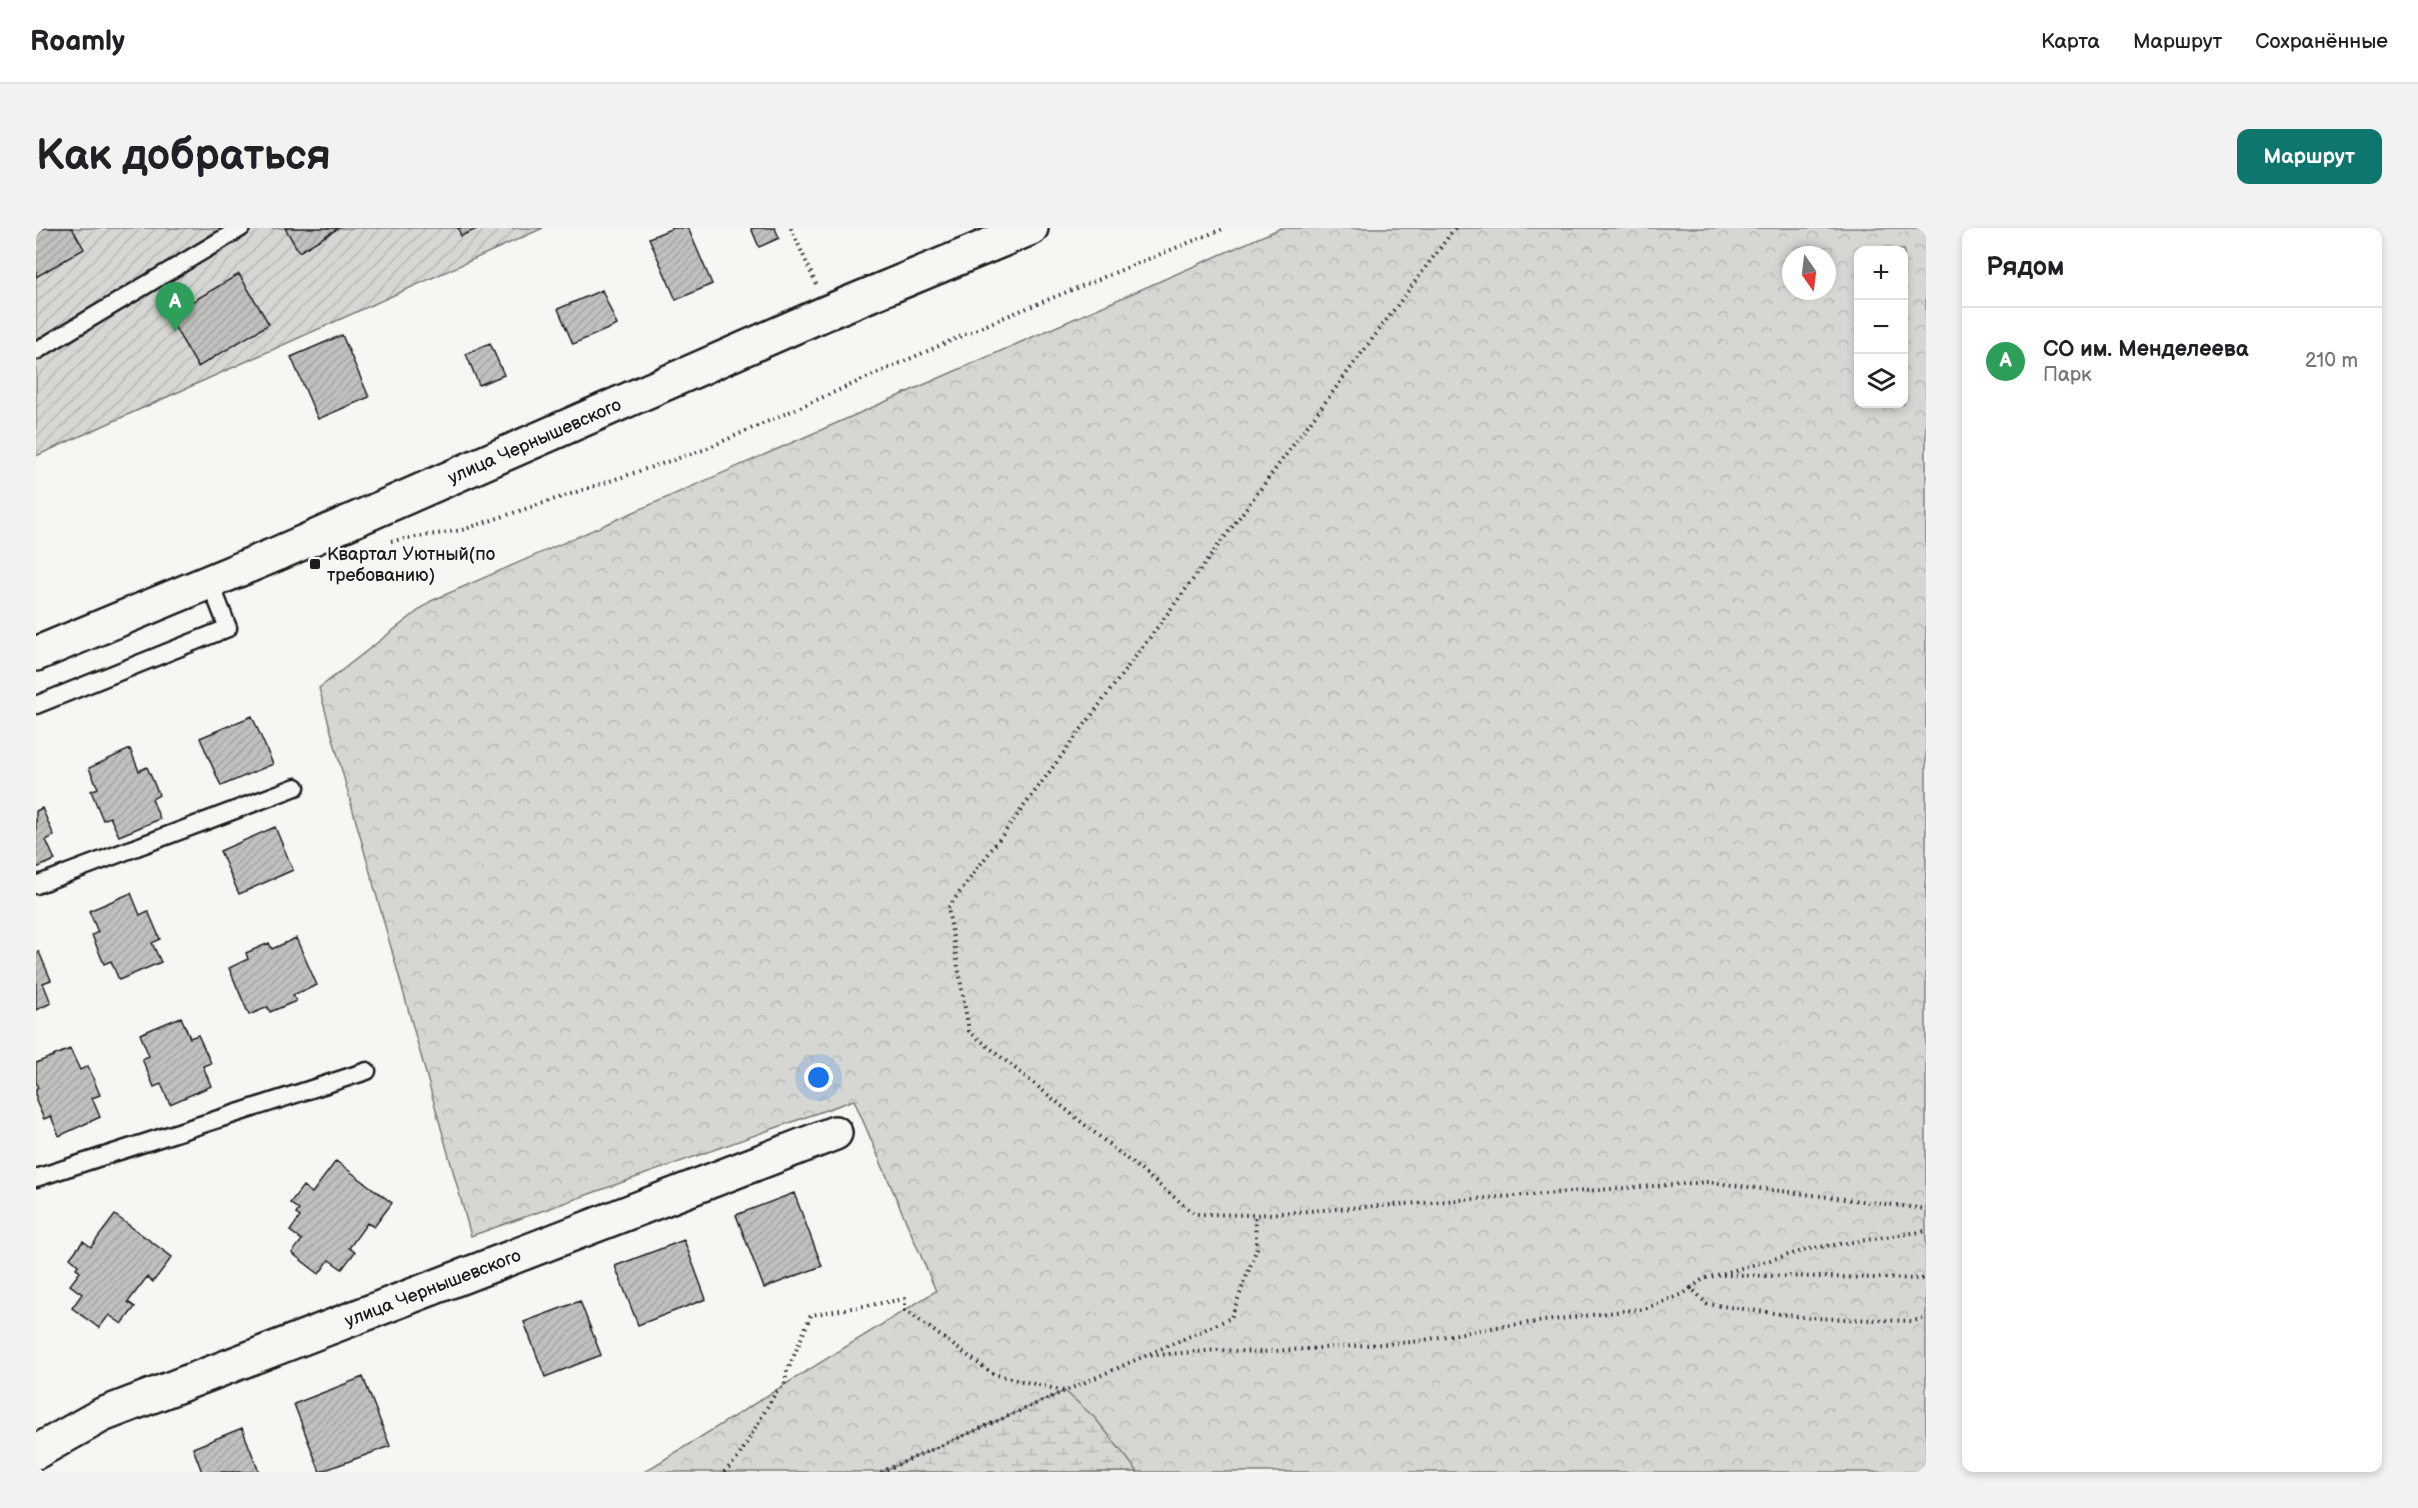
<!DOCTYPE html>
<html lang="ru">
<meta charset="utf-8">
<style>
:root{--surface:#fff;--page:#f2f2f2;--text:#202124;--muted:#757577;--line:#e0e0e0;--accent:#0f766e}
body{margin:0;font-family:"Balsamiq Sans",sans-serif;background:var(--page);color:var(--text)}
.controls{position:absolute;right:18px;top:18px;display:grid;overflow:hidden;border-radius:12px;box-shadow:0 3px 9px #0003}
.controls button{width:54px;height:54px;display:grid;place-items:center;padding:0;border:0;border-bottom:2px solid var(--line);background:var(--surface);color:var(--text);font:30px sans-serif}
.compass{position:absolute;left:1746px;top:18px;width:54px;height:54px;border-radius:50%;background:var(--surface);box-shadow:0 3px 9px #0003;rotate:166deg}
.you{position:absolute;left:783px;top:850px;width:21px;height:21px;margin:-15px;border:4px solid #fff;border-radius:50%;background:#1a73e8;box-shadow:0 0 0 9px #1a73e833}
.badge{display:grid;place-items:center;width:39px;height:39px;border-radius:50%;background:var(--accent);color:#fff;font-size:20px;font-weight:700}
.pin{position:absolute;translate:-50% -50px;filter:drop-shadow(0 2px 3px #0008)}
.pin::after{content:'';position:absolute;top:32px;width:21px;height:18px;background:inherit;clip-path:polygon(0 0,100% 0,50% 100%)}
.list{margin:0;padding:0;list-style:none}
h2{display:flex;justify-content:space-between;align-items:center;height:78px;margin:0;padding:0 24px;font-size:26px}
h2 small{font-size:20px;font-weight:400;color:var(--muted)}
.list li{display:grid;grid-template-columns:39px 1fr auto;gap:18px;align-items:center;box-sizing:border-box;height:108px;padding:0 24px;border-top:2px solid var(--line)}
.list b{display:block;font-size:22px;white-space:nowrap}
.list p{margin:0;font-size:20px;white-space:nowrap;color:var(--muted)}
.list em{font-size:20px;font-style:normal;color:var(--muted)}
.icon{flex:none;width:33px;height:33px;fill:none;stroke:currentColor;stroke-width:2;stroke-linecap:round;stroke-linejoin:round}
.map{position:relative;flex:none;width:1890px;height:1244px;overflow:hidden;border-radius:12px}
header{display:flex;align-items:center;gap:36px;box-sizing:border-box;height:84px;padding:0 30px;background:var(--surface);border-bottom:2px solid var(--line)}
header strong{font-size:28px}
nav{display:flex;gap:33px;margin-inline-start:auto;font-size:21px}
.intro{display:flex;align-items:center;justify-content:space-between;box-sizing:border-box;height:144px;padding:0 36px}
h1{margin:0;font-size:42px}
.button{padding:15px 27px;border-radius:12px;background:var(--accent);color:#fff;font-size:21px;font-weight:700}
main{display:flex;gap:36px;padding:0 36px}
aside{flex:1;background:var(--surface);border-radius:12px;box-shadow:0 3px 9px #0003}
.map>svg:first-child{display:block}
</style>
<header>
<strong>Roamly</strong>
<nav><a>Карта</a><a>Маршрут</a><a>Сохранённые</a></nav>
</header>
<div class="intro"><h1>Как добраться</h1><a class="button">Маршрут</a></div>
<main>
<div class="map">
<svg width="1890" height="1244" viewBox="0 0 1890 1244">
<defs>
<pattern id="forest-crowns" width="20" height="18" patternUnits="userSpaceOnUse" patternTransform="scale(1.5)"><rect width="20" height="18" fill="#d6d6d2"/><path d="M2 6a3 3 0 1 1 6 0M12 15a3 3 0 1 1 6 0" fill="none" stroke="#b7b7b4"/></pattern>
<pattern id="wetland-marsh" width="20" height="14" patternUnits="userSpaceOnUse" patternTransform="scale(1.5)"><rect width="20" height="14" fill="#d6d6d2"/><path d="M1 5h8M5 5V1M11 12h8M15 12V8" fill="none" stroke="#b7b7b4"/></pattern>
<pattern id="garden-furrows" width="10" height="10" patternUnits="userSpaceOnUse" patternTransform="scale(1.5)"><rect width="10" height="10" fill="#d6d6d2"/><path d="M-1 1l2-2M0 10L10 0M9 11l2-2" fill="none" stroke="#b7b7b4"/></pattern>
<pattern id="building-hatch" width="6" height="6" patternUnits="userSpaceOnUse" patternTransform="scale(1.5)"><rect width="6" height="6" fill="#c0c0bd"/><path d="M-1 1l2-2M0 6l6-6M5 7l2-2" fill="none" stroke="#a4a4a2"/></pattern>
</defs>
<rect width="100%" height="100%" fill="#f6f6f2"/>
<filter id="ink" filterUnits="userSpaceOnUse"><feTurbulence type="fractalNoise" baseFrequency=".0167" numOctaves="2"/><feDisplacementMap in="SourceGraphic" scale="12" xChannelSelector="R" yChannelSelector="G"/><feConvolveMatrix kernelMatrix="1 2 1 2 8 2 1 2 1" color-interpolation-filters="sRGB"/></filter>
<g filter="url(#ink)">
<!-- forest -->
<path fill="url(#forest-crowns)" stroke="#797977" stroke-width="1.5" fill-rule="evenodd" d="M1245,0H1890V1244H608L900,1063L818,872L435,1008L283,460L395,373ZM1822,22H1868V176H1822ZM1755,27H1791V63H1755Z"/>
<!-- wetland -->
<path fill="url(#wetland-marsh)" stroke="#797977" stroke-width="1.5" d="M1029,1163L1059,1190L1102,1244H845Z"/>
<!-- garden -->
<path fill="url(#garden-furrows)" stroke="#797977" stroke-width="1.5" d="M0,0H507L0,228Z"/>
<!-- building -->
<path fill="url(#building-hatch)" stroke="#1c1c1c" stroke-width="1.5" d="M0,0H36L48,21L0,49Z
M249,0H303L263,24Z
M422,0H443L425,8Z
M637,0H652L676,56L640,72L613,10Z
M715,0H739L743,10L723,19Z
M203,46L233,96L162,139L132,88Z
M566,62L581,97L537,116L522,81Z
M306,107L333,169L282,191L255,129Z
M454,115L468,147L443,157L430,126Z
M216,488L237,536L185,558L164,510Z
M94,521L103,543L111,539L123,567L116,571L124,591L83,608L74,589L67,592L55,563L62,560L53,540Z
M6,580L18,608L10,612L19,632L0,640V583Z
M239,599L257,642L203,666L184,623Z
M95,665L104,687L112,683L124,711L116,715L125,734L83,752L75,733L68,736L56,707L62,704L53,683Z
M260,710L281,757L257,767L260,773L234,784L232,779L213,787L193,740L212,731L210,725L233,715L236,721Z
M3,724L15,752L7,755L15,775L0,782V725Z
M145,789L154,810L162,807L175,835L167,838L175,858L134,876L125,856L118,859L106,831L113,828L104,806Z
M34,821L44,842L52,838L64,867L56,870L64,889L23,908L15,888L8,891L0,873V861L2,860L0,854V835Z
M300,933L356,975L338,999L331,995L313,1020L319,1024L306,1041L293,1032L283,1046L256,1025L266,1012L254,1003L264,989L260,986L263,982L254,975L267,958L276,965Z
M758,965L786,1038L728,1060L700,987Z
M79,987L136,1029L117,1054L111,1049L92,1074L99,1079L86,1096L73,1087L63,1100L36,1080L46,1066L34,1057L44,1044L40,1040L42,1037L34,1030L47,1013L55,1019Z
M648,1012L670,1071L602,1097L579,1038Z
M544,1073L565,1127L509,1149L488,1094Z
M327,1149L354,1218L284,1244L258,1176Z
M206,1200L223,1244H166L157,1220Z"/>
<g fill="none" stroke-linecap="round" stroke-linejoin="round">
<defs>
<path id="lane" d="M0,123L205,0
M0,477L192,400L174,354
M0,657L260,559
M0,950L331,843"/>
<g id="street">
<path id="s1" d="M0,1224L66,1187L799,905"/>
</g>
<g id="secondary">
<path id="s2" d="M0,426L243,325L792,84L995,0"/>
</g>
</defs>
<!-- lane casing -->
<use href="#lane" stroke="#1c1c1c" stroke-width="21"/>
<!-- street casing -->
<use href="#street" stroke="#1c1c1c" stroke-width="38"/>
<!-- secondary casing -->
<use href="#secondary" stroke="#1c1c1c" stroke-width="38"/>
<!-- path -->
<path stroke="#1c1c1c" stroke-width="4" stroke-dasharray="1.5 4.5" stroke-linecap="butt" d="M755,0L780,56
M1419,0L912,680L933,803L1159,986L1218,987L1672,954L1890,981
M355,313L426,302L667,222L964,91L1189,0
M1687,1047L1890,1051
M1655,1060L1667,1051L1777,1020L1890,1003
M1109,1128L1181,1122L1225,1124L1377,1114L1461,1099L1611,1080L1647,1066L1655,1060L1671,1076L1774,1090L1876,1093L1890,1090
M688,1244L702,1230L740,1164L748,1158L751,1144L775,1087L869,1071V1082L957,1146L1028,1163
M845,1244L1195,1090L1221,1020L1218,987"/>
<!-- lane -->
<use href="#lane" stroke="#f6f6f2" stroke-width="16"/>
<!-- street -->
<use href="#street" stroke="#f6f6f2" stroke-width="33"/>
<!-- secondary -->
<use href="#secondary" stroke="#f6f6f2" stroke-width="33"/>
</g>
</g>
<!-- markers -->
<rect fill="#1c1c1c" stroke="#f6f6f2" stroke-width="2" x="273" y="330" width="12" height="12" rx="3"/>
<g text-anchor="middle" stroke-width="4.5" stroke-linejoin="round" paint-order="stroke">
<!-- street labels -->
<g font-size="18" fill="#1c1c1c" stroke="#f6f6f2">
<text dy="6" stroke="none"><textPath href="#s2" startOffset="542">улица Чернышевского</textPath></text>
<text dy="6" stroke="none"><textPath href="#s1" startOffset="430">улица Чернышевского</textPath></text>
</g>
<!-- poi labels -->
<g font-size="18" fill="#1c1c1c" stroke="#f6f6f2" text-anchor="start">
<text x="291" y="332">Квартал Уютный(по<tspan x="291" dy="21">требованию)</tspan></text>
</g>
</g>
</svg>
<div class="controls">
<button>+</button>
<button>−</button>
<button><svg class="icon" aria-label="layers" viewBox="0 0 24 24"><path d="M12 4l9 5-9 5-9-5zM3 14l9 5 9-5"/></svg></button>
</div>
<svg class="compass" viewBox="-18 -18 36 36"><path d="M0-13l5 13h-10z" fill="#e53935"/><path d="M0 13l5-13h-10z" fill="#757577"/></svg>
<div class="you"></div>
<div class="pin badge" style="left:139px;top:104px;background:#2e9e5b">A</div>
</div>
<aside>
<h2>Рядом<small></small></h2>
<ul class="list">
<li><span class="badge" style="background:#2e9e5b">A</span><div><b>СО им. Менделеева</b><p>Парк</p></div><em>210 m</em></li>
</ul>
</aside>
</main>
